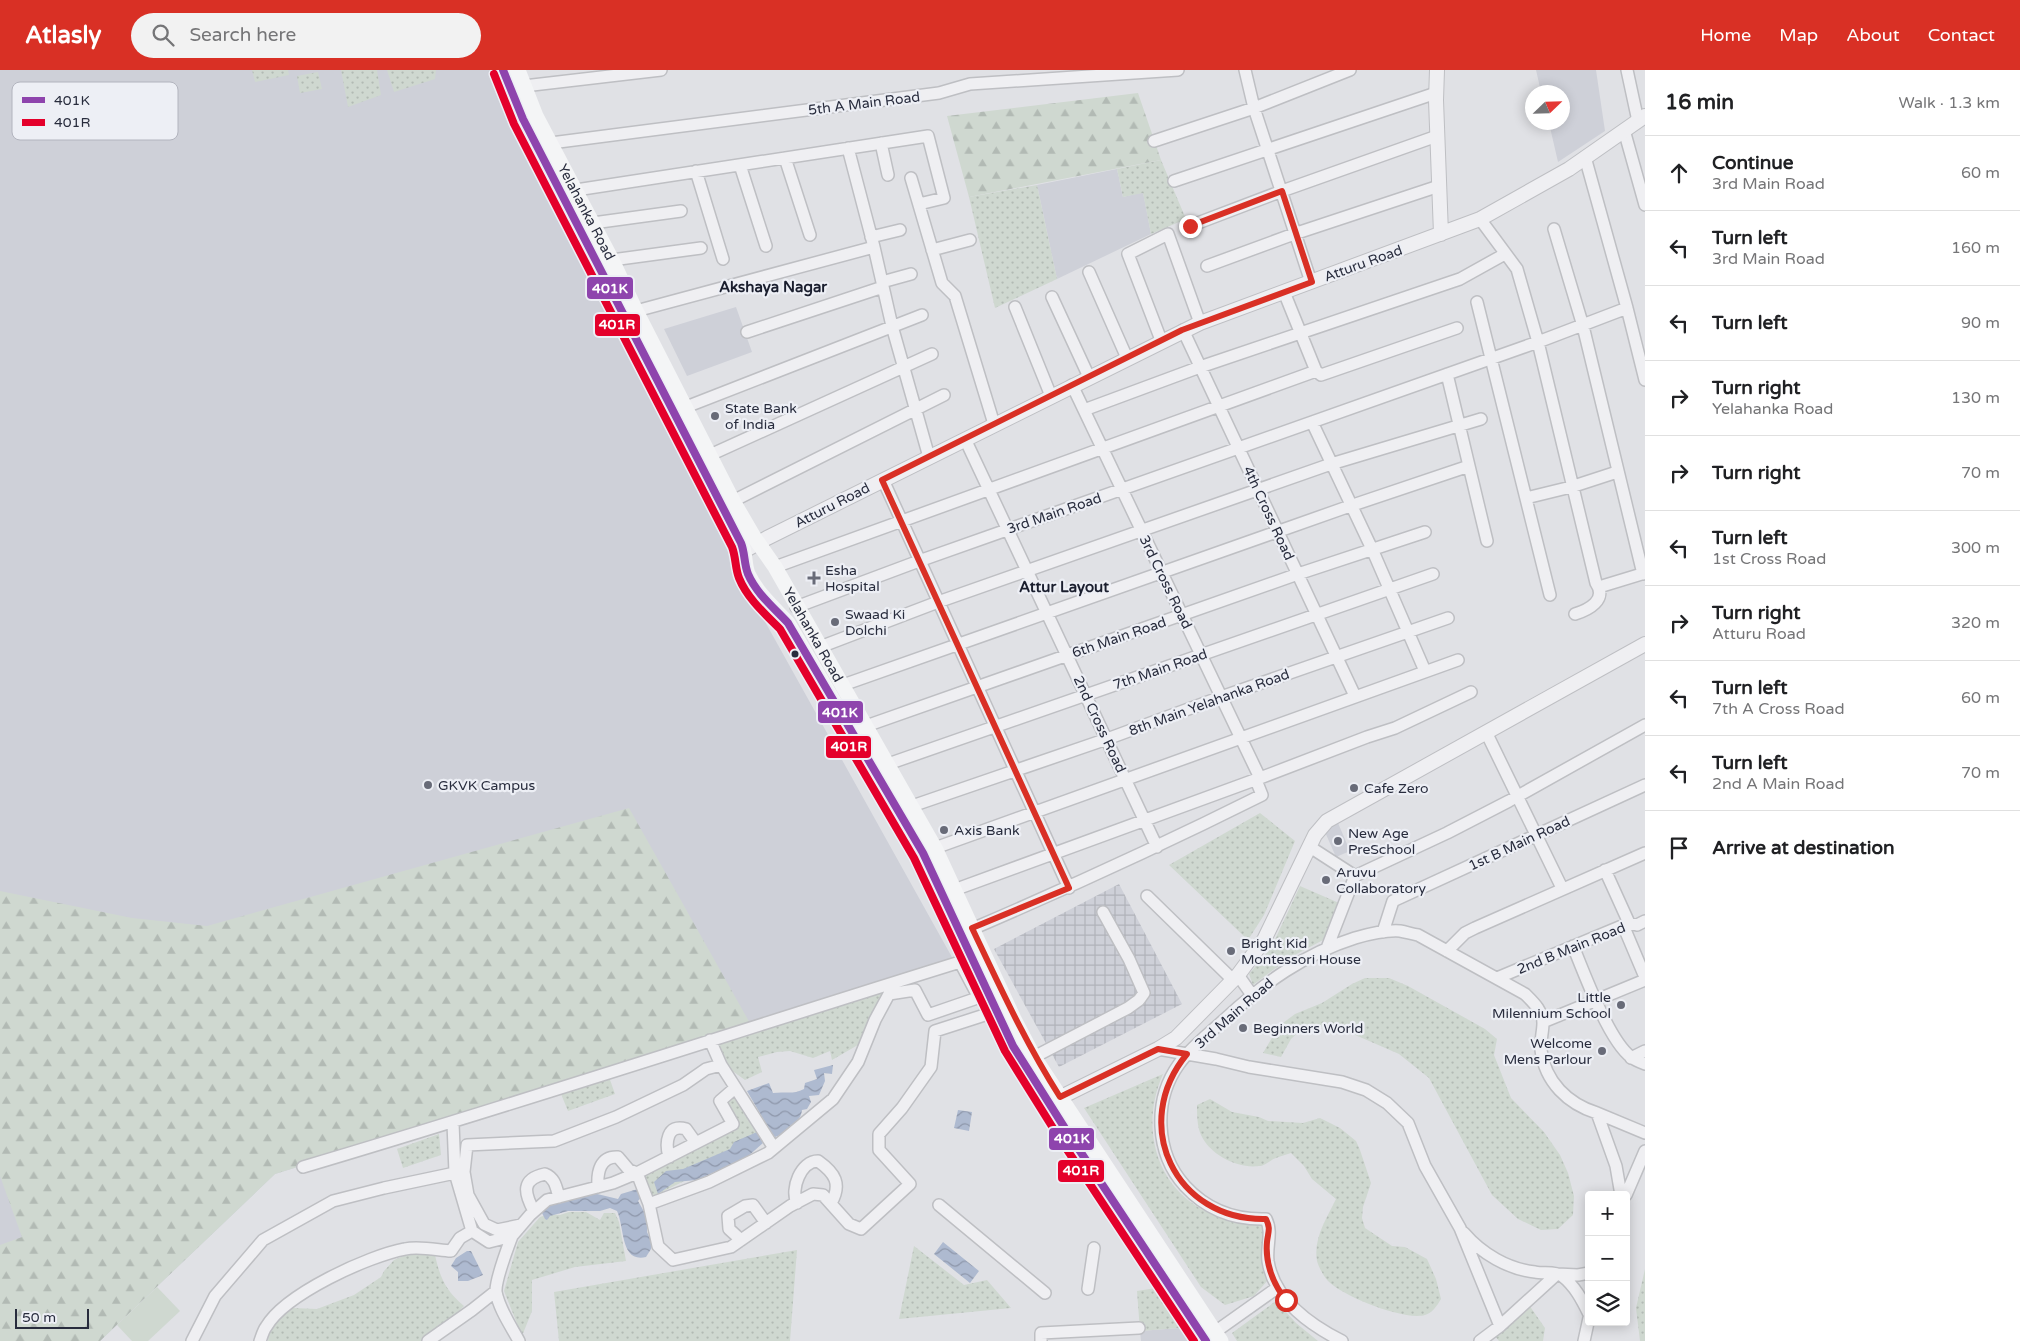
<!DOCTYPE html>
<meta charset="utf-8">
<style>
:root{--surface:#fff;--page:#f2f2f2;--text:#202124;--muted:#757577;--line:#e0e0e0;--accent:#d93025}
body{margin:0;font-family:"Varela Round",sans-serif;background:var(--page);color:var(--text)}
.controls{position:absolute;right:15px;bottom:15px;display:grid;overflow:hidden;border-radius:5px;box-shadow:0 2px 12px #0003}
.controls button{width:45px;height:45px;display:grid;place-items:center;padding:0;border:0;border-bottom:1px solid var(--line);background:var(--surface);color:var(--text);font:25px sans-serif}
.compass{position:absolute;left:1525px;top:15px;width:45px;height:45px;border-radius:50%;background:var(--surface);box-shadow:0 2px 12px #0003;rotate:67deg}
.scale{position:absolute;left:15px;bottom:12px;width:74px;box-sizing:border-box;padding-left:5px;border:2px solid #282c3d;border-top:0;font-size:14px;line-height:18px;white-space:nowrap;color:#282c3d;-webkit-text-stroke:4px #edeff5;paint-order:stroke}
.stop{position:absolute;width:15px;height:15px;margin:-11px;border:4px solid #d93025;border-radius:50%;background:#fff}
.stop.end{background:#d93025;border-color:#fff;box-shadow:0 1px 5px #0008}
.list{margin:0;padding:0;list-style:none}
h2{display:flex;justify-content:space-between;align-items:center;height:65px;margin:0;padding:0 20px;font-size:21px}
h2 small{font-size:16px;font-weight:400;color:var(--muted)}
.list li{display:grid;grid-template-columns:32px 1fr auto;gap:15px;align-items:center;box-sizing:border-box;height:75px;padding:0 20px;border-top:1px solid var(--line)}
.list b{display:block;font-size:19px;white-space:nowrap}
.list p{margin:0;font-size:16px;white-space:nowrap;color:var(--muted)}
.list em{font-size:16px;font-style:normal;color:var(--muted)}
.icon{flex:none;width:28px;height:28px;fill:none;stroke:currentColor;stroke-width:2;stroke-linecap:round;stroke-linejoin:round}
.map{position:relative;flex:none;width:1645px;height:1271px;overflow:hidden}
header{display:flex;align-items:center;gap:30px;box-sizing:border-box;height:70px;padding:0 25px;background:var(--accent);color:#fff}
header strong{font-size:24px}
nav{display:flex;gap:28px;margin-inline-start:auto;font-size:18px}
.search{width:350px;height:45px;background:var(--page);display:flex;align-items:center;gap:12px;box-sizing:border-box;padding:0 18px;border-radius:28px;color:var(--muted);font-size:19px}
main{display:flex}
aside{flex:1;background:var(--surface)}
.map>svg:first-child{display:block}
</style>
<header>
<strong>Atlasly</strong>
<div class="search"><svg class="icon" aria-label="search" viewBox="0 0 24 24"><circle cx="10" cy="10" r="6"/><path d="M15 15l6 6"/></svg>Search here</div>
<nav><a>Home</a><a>Map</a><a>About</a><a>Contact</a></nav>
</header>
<main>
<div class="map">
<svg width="1645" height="1271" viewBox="0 0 1645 1271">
<defs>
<pattern id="industrial-grid" width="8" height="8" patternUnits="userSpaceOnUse" patternTransform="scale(1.25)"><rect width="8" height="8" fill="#ced0d8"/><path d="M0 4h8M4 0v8" fill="none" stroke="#b1b3ba"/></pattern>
<pattern id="green-dots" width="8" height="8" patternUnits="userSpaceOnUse" patternTransform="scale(1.25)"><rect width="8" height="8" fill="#cfd8d0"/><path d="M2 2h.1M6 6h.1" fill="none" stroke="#b2bab4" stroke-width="1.8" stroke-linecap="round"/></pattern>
<pattern id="forest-firs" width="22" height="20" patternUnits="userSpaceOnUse" patternTransform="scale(1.25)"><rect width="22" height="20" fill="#cfd8d0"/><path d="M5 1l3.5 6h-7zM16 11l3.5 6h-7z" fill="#b2bab4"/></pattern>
<pattern id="water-waves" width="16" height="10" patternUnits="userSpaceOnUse" patternTransform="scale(1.25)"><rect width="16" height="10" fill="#aebad0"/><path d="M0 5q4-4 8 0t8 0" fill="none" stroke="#8e97aa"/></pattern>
</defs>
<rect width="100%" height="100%" fill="#e0e1e5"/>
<!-- built -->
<path fill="#ced0d8" d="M0,0H495L502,35L732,468L739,505L953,889L714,967L275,1104L100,1271H0Z
M1536,0H1596L1605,61L1558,92L1549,53L1562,52V22H1541Z
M1117,99L1123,127L1143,122L1151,164L1057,209L1037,115Z
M736,237L752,282L687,306L664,259Z
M1338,753L1350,781L1336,787L1325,762L1328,758Z
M1192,1257L1201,1271H1141L1140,1261Z"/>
<!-- industrial -->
<path fill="url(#industrial-grid)" d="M1119,814L1182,934L1059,997L994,879Z"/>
<!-- green -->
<path fill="url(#green-dots)" d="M252,0H288L289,5L255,12Z
M341,0H377L381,25L348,37Z
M387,0H436L435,9L394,22Z
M318,2L322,19L300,23L297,6Z
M1161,90L1186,149L1151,164L1143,123L1123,127L1117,99Z
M1037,115L1057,209L995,238L969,127Z
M1260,743L1295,771L1264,845L1248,870L1169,795Z
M1300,816L1339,833L1325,869L1289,888L1253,915L1249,904L1271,878Z
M1365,908H1389L1408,916L1485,959L1497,969L1494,985L1511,1028L1544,1062L1560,1085L1568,1103L1574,1126L1573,1145L1558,1159L1541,1160L1518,1149L1492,1125L1429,1008L1399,984L1353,964L1316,956L1303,958L1291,969L1281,987L1263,983L1279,956L1295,944L1322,933L1352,914Z
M886,919L863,972L832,990L830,981L813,988L790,981L777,982L758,987L762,1002L745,1010L731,1000L718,974Z
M1163,1004C1139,1058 1156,1122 1214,1145C1224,1150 1236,1153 1247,1153C1250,1154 1256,1152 1259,1154C1261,1154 1262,1157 1264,1159C1262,1177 1264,1192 1268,1210L1254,1226L1225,1235L1201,1217L1084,1038Z
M609,1007L615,1024L568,1041L561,1024Z
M734,1024L763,1072L652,1127L644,1104L726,1057L716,1036Z
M1210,1029L1232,1042L1259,1047L1268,1051L1303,1053L1320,1048L1340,1058L1356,1071L1360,1080L1371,1113L1363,1137L1362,1148L1365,1158L1392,1176L1405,1177L1427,1189L1436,1209L1441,1229C1437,1236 1432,1243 1425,1245C1404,1251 1342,1226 1328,1211C1323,1205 1319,1198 1317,1191C1313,1168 1327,1148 1336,1129L1312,1109L1304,1096L1291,1083C1286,1085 1280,1086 1276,1088C1270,1090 1265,1096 1259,1096C1238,1099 1210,1085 1201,1065C1197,1056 1197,1044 1197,1035Z
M439,1064L441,1085L403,1098L397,1079Z
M569,1142H586L600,1150L604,1143H615L619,1152L626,1191L575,1197L532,1210V1241L522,1266L504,1221L518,1172L540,1147L549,1144L560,1145Z
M914,1176L964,1215L987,1210L1011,1238L899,1249Z
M797,1180L790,1271H559L554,1222Z
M426,1182L435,1185C440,1208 446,1221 464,1236L429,1271H268L269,1265L277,1249L292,1238L317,1239L354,1225L381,1207L384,1201L394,1190L406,1185Z
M1645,1199V1271H1640L1636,1238Z
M1162,1217L1192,1257L1140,1261L1137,1221Z
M1276,1231L1296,1253L1318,1271H1237L1232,1263Z
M1529,1235L1545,1258L1543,1271H1499L1494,1265Z"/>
<!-- forest -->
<path fill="url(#forest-firs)" d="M1138,23L1161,90L969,127L947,46Z
M629,738L751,955L275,1104L100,1271H0V1175L22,1167L0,1106V821L132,848L207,856Z"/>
<!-- pitch -->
<path fill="#cfd8d0" d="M157,1217L180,1241L148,1271H132L117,1255Z"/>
<!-- water -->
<path fill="url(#water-waves)" d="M833,995L832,1004L824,1003L825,1011L819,1025L809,1026L811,1032L807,1039L802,1040C801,1052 786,1064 775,1067L772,1064L747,1021L769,1013L773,1023C785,1021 793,1025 804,1019L805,1013L817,1009L814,1000Z
M958,1040L972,1042L969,1061L954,1058Z
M757,1062L763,1073L746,1088L697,1110L675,1112L658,1124L654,1112L666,1101L683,1099L730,1079L734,1072Z
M641,1118L643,1125L638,1131L647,1147V1162L652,1173L651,1179L646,1187C620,1193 625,1158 617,1141L610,1138L600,1141H568L550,1146L547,1150L545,1149L541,1141L553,1133L593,1123L618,1129L621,1124Z
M943,1172L979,1201L970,1213L934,1184Z
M467,1181H471L483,1205L468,1211H458V1202L451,1196L456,1188Z"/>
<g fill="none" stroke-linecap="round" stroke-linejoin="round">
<defs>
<path id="minor" d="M1245,0L1254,38L1311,212
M1627,0L1638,51
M524,16L661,0
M1624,60L1645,135
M1154,71L1254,38L1350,0
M551,73L939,23L970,14L1178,0
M881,73L888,105
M848,78L874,177L892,256L929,387
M1585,87L1627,238L1645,310
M785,88L810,165
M740,95L766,176
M696,101L723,189
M911,108L942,213L955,226L994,354
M1174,111L1436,23
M576,120L928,66L944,128L919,134
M1480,149L1517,199L1538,272L1596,513C1608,530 1588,540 1575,544
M593,153L681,141
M1190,156L1282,121L1437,66
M1554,159L1583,256L1643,504
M871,167L900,160
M932,180L970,170
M612,190L701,178
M1207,196L1294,164L1439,116
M1089,202L1127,288
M882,212L911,204
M1284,222L1316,301L1321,305L1457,258
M1052,227L1089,307
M1477,232L1550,525
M1015,237L1051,326
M636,241L874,177
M1183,260L1355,626
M747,262L883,217
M1161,270L1128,184L1168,164L1200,253
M1447,304L1487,471
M1072,315L1260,708
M686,337L922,245
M1084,340L1200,297L1460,209L1505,184
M1312,352L1372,479L1425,601
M965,369L1157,777
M710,385L932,284
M883,410L1069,818
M1526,428L1571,417L1617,402
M733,431L944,325
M775,497L1316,301
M1599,517L1645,503
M796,537L919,491L1538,272L1627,238
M820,577L938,532L1331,394L1481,349
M843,615L1350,436L1469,396
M866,656L1298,504L1425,462
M1486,662L1562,818
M888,694L1433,504
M912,736L1107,669L1221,627L1448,548
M1310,777L1355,806
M935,778L1458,590
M1605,800L1629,853
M954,820L1260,708L1367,667L1395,658L1471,622
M1147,826L1233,910
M1623,855L1645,907
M972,859C1070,817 1166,773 1262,725L1256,710
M1383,862L1393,831L1645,715
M1573,876C1584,903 1609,971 1631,987C1635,990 1640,992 1645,994
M1327,878L1355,806L1447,763L1509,731L1645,655
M1447,881L1465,863L1475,858L1645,783
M1238,905L1252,925
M1497,908L1629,853L1637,855L1645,851
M989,924L928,945L915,920L889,924L875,950L858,992L833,1029L768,1083L709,1112L649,1134L658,1176L673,1190L731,1177L790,1136L813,1124L823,1125L849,1154L861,1159L910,1114L879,1080V1064L902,1038L931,997L935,961L997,941
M1543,952L1645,910
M710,970L721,995L774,1078
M1158,979L1216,989L1249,997L1342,1012L1366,1020L1387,1033L1408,1053L1425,1096L1460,1158L1500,1256
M1034,987L1128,938L1139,930L1144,923L1129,889L1103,842
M1631,988L1645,981
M1597,1043L1645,1063
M453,1053L455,1103L472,1161L489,1172L512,1166L530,1145L547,1130L613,1113L637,1103L733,1054L720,1031L735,1018
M669,1087C665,1073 667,1053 686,1059L696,1073
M303,1097C523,1032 741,960 960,892L979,928
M637,1103L649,1134
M598,1117C597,1102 600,1086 618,1087L629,1100L637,1103
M1626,1125L1645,1081
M797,1133C790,1119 801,1091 818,1091C835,1103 842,1114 831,1133
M939,1135L1045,1223
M534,1141C524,1123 521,1109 545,1104C555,1108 556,1117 559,1127
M521,1155L497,1160L484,1154L468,1125L464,1102L467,1075L554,1071L616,1047L683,1015L706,999L721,995
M1464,1163C1482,1184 1508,1199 1535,1202C1543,1204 1555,1201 1562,1206C1575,1216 1582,1230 1589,1244
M512,1166C508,1177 495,1210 496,1222C499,1239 511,1256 519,1271
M741,1170L729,1159L728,1146L745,1136L753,1135L766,1153
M1088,1219L1094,1178
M1215,1262L1277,1218
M192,1271L215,1226L263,1170L333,1131L384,1118L455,1103
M260,1271C262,1266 263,1261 266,1257C285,1224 368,1186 405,1179C419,1176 437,1180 451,1181L460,1168L472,1161
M428,1271L472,1240L496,1221
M1041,1271V1263L1139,1258
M1342,1271C1310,1255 1274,1229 1268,1191C1266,1176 1273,1163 1266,1149C1235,1150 1207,1140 1185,1116C1155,1083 1153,1030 1179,994C1191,977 1210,963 1225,949C1264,913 1304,884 1355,868C1369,864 1385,860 1400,861C1406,862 1412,864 1418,865L1525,924C1533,932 1543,941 1543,953C1543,962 1540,971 1541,980C1545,1012 1568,1034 1597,1043L1616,1096L1621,1125
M1480,1271L1500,1256L1557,1204L1578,1205L1589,1203
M1584,1271L1589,1248"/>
<path id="tertiary" d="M1437,0L1436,30L1441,164
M744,481L767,468L1200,253L1480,149L1569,99L1645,46
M1051,1032L1158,979L1176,968L1238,905L1264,870L1315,765L1327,751L1645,574"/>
</defs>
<!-- minor casing -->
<use href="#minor" stroke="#bebfc3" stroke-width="14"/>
<!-- tertiary casing -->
<use href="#tertiary" stroke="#bebfc3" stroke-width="16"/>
<!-- minor -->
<use href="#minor" stroke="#efeff2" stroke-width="11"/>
<!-- tertiary -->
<use href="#tertiary" stroke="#efeff2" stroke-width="14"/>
<!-- secondary -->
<g stroke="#f4f5f6" stroke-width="15">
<path d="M503,0L523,49L741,473C746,483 744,494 748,504C757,523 774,538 788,553L923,783L1013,976L1066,1060L1206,1271"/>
<path id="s1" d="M518,0L536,46L612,190L636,241L733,431L754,467L775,497L935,778L1014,949L1034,987L1221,1271"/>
</g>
<defs>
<path id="bus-1" d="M503,0L523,49L741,473C745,483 744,494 748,504C756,523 774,538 788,553L923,783L1013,976L1066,1060L1206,1271"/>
<path id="bus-2" d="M494,4L514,54L732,477C736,487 735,498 739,508C747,528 765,544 780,559L914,788L1005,981L1058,1066L1194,1271"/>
</defs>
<!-- bus-1 casing -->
<use href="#bus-1" stroke="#edeff5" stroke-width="11"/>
<!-- bus-2 casing -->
<use href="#bus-2" stroke="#edeff5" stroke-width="11"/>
<!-- bus-1 -->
<use href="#bus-1" stroke="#8e44ad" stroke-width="8"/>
<!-- bus-2 -->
<use href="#bus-2" stroke="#e4002b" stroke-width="8"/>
</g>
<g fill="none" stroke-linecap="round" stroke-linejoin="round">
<!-- route -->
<path stroke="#d93025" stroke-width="6" d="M1190,156L1282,121L1312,212L1182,260L882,410L1069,818L972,858C1000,917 1025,972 1060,1027L1158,979L1187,984C1129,1054 1175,1151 1266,1149C1271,1159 1268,1162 1267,1172C1265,1193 1273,1214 1286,1230"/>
</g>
<!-- markers -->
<g fill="#686b78" stroke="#edeff5" stroke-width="2">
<circle cx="715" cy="346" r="5"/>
<path d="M811.5 500.5h5v5h5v5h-5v5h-5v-5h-5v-5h5z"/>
<circle cx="835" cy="552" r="5"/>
<circle cx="428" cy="715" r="5"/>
<circle cx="1354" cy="718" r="5"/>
<circle cx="944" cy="760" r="5"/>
<circle cx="1338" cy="771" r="5"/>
<circle cx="1326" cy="810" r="5"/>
<circle cx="1231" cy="881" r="5"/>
<circle cx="1621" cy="935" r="5"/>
<circle cx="1243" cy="958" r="5"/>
<circle cx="1602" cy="981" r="5"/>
</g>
<circle fill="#282c3d" stroke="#edeff5" stroke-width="2" cx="795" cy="584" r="4.5"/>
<g text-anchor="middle" stroke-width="4.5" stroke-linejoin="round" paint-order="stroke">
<!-- street labels -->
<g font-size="14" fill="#282c3d" stroke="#edeff5">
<text transform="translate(864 33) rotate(-7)" y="5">5th A Main Road</text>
<text dy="5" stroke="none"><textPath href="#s1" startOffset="158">Yelahanka Road</textPath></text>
<text transform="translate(1363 193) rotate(-20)" y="5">Atturu Road</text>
<text transform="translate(832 435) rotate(-27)" y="5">Atturu Road</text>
<text transform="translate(1054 443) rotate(-19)" y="5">3rd Main Road</text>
<text transform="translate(1269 443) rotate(65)" y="5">4th Cross Road</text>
<text transform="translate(1166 512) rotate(64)" y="5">3rd Cross Road</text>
<text dy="5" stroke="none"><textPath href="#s1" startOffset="638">Yelahanka Road</textPath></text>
<text transform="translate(1119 567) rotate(-19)" y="5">6th Main Road</text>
<text transform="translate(1160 599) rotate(-19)" y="5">7th Main Road</text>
<text transform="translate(1209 632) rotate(-20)" y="5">8th Main Yelahanka Road</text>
<text transform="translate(1100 654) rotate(65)" y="5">2nd Cross Road</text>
<text transform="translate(1519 773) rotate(-25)" y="5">1st B Main Road</text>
<text transform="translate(1571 878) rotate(-22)" y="5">2nd B Main Road</text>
<text transform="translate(1234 943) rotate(-41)" y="5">3rd Main Road</text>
</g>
<!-- poi labels -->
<g font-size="14" fill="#282c3d" stroke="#edeff5" text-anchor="start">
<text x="725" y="343">State Bank<tspan x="725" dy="16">of India</tspan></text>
<text x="825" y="505">Esha<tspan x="825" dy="16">Hospital</tspan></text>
<text x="845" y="549">Swaad Ki<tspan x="845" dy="16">Dolchi</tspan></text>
<text x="438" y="720">GKVK Campus</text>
<text x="1364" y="723">Cafe Zero</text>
<text x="954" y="765">Axis Bank</text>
<text x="1348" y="768">New Age<tspan x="1348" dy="16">PreSchool</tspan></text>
<text x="1336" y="807">Aruvu<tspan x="1336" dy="16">Collaboratory</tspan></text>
<text x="1241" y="878">Bright Kid<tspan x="1241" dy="16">Montessori House</tspan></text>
<text x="1611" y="932" text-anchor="end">Little<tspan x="1611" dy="16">Milennium School</tspan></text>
<text x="1253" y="963">Beginners World</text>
<text x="1592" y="978" text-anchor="end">Welcome<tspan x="1592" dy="16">Mens Parlour</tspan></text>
</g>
<!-- neighbourhood labels -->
<g font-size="15" font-weight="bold" fill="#1a1e2e" stroke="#edeff5">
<text x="773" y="222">Akshaya Nagar</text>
<text x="1064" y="522">Attur Layout</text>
</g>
</g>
<!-- legend -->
<rect x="12" y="12" width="166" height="58" rx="8" fill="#edeff5" stroke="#b2b4be" stroke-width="1"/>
<rect x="22" y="27" width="23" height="6" fill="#8e44ad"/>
<rect x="22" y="49" width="23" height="7" fill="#e4002b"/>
<g font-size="14" fill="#282c3d">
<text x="54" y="35">401K</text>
<text x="54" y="57">401R</text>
</g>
<g stroke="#edeff5" stroke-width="2">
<rect x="586" y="206" width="48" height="24" rx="5" fill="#8e44ad"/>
<rect x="594" y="243" width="47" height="24" rx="5" fill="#e4002b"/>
<rect x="817" y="630" width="47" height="24" rx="5" fill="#8e44ad"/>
<rect x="825" y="665" width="47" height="24" rx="5" fill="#e4002b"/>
<rect x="1048" y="1057" width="47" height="24" rx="5" fill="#8e44ad"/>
<rect x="1057" y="1089" width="48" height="24" rx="5" fill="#e4002b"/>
</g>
<g font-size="14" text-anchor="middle" font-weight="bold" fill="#fff">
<text x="610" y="223">401K</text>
<text x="617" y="259">401R</text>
<text x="840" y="647">401K</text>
<text x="849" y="681">401R</text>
<text x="1072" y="1073">401K</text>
<text x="1081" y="1105">401R</text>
</g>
</svg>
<div class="controls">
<button>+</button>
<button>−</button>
<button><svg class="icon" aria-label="layers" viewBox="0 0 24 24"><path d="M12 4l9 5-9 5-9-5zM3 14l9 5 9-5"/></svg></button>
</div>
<svg class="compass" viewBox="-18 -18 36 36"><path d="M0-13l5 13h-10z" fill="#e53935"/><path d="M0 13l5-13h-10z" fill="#757577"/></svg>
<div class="scale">50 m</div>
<div class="stop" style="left:1286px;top:1230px"></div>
<div class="stop end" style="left:1190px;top:156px"></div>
</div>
<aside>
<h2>16 min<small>Walk · 1.3 km</small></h2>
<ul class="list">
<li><svg class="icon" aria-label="ahead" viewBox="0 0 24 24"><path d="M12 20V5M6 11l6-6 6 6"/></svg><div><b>Continue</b><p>3rd Main Road</p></div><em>60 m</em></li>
<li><svg class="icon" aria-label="left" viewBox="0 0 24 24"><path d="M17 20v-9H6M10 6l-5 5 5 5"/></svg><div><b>Turn left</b><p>3rd Main Road</p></div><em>160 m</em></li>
<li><svg class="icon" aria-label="left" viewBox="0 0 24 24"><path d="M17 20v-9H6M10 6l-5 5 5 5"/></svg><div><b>Turn left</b></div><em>90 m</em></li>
<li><svg class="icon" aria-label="right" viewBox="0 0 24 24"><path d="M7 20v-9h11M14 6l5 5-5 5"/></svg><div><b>Turn right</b><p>Yelahanka Road</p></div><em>130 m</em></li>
<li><svg class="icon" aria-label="right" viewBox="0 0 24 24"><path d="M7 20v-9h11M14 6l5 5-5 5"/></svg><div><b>Turn right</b></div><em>70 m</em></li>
<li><svg class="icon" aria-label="left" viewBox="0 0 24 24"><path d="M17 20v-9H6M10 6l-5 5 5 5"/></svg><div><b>Turn left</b><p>1st Cross Road</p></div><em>300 m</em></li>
<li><svg class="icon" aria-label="right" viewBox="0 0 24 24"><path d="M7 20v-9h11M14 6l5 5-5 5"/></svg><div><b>Turn right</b><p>Atturu Road</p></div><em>320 m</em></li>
<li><svg class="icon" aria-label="left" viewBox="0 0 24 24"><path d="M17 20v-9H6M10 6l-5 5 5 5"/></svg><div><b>Turn left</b><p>7th A Cross Road</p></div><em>60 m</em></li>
<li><svg class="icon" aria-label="left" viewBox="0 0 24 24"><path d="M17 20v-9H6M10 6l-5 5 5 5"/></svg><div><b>Turn left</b><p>2nd A Main Road</p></div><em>70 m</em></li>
<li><svg class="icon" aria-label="arrive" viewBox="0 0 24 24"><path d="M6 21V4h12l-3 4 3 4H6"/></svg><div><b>Arrive at destination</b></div></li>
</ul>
</aside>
</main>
